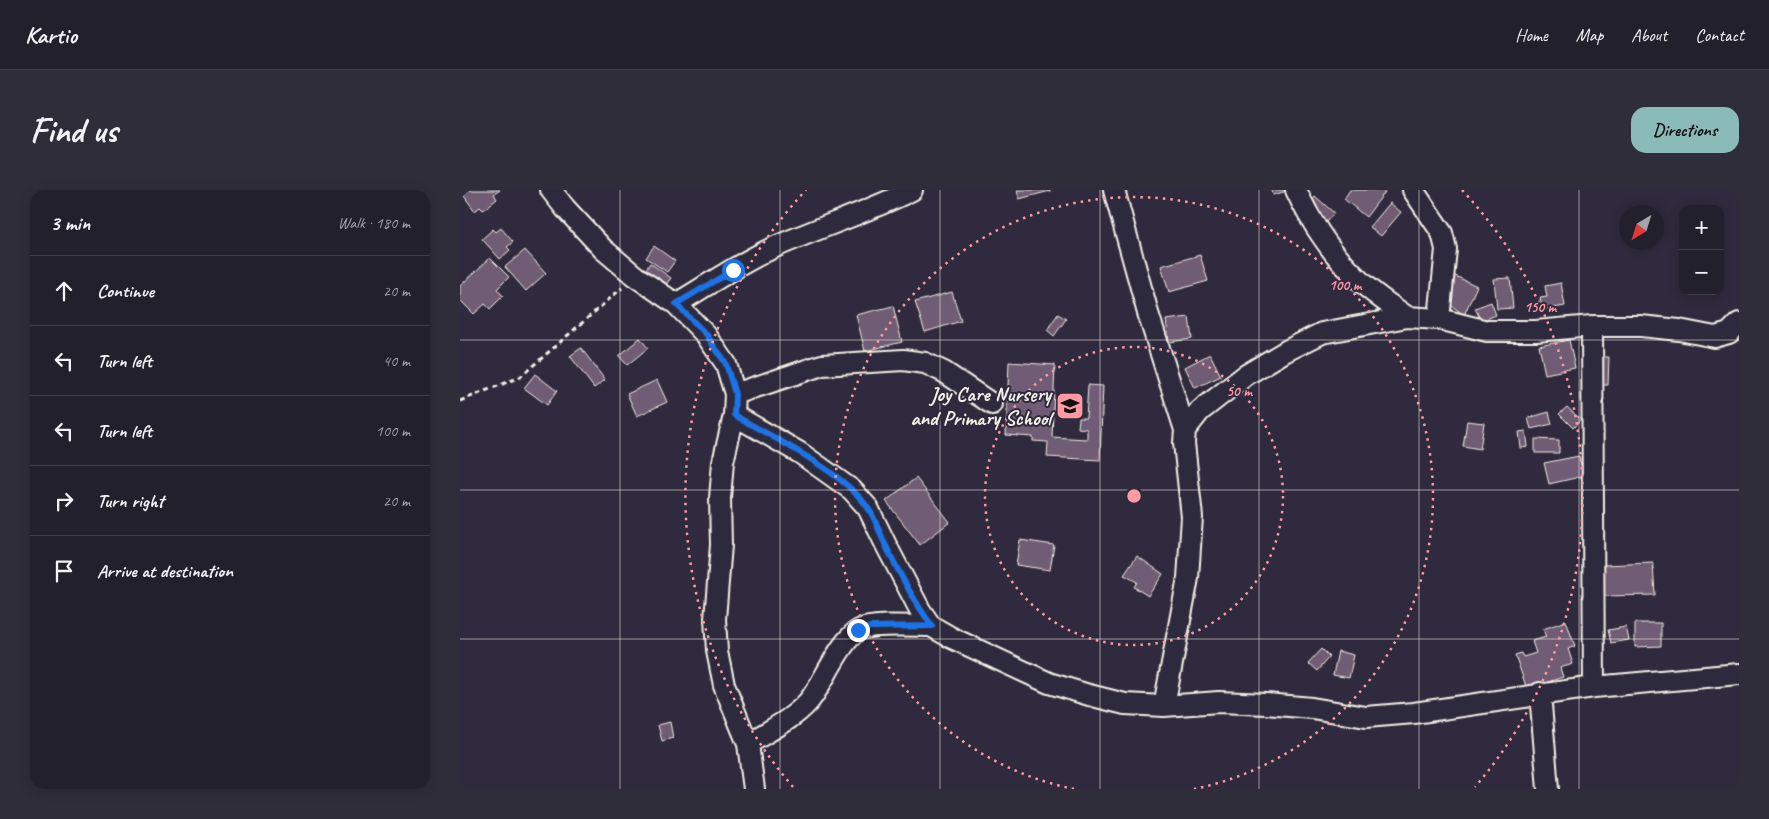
<!DOCTYPE html>
<meta charset="utf-8">
<style>
:root{--surface:#23202e;--page:#2f2d3a;--text:#f1f3f6;--muted:#a3a3aa;--line:#403e4a;--accent:#8bbbb9}
body{margin:0;font-family:Caveat,sans-serif;background:var(--page);color:var(--text)}
.controls{position:absolute;right:15px;top:15px;display:grid;overflow:hidden;border-radius:10px;box-shadow:0 2px 12px #0003}
.controls button{width:45px;height:45px;display:grid;place-items:center;padding:0;border:0;border-bottom:1px solid var(--line);background:var(--surface);color:var(--text);font:25px sans-serif}
.compass{position:absolute;left:1159px;top:15px;width:45px;height:45px;border-radius:50%;background:var(--surface);box-shadow:0 2px 12px #0003;rotate:218deg}
.stop{position:absolute;width:15px;height:15px;margin:-11px;border:4px solid #1a73e8;border-radius:50%;background:#fff}
.stop.end{background:#1a73e8;border-color:#fff;box-shadow:0 1px 5px #0008}
.list{margin:0;padding:0;list-style:none}
h2{display:flex;justify-content:space-between;align-items:center;height:65px;margin:0;padding:0 20px;font-size:21px}
h2 small{font-size:16px;font-weight:400;color:var(--muted)}
.list li{display:grid;grid-template-columns:32px 1fr auto;gap:15px;align-items:center;box-sizing:border-box;height:70px;padding:0 20px;border-top:1px solid var(--line)}
.list b{display:block;font-size:19px;white-space:nowrap}
.list em{font-size:16px;font-style:normal;color:var(--muted)}
.icon{flex:none;width:28px;height:28px;fill:none;stroke:currentColor;stroke-width:2;stroke-linecap:round;stroke-linejoin:round}
.map{position:relative;flex:none;width:1279px;height:599px;overflow:hidden;border-radius:15px}
header{display:flex;align-items:center;gap:30px;box-sizing:border-box;height:70px;padding:0 25px;background:var(--surface);border-bottom:1px solid var(--line)}
header strong{font-size:24px}
nav{display:flex;gap:28px;margin-inline-start:auto;font-size:18px}
.intro{display:flex;align-items:center;justify-content:space-between;box-sizing:border-box;height:120px;padding:0 30px}
h1{margin:0;font-size:35px}
.button{padding:12px 22px;border-radius:15px;background:var(--accent);color:#111;font-size:18px;font-weight:700}
main{display:flex;gap:30px;padding:0 30px}
aside{flex:1;background:var(--surface);border-radius:15px;box-shadow:0 2px 12px #0003}
.map>svg:first-child{display:block}
</style>
<header>
<strong>Kartio</strong>
<nav><a>Home</a><a>Map</a><a>About</a><a>Contact</a></nav>
</header>
<div class="intro"><h1>Find us</h1><a class="button">Directions</a></div>
<main>
<aside>
<h2>3 min<small>Walk · 180 m</small></h2>
<ul class="list">
<li><svg class="icon" aria-label="ahead" viewBox="0 0 24 24"><path d="M12 20V5M6 11l6-6 6 6"/></svg><div><b>Continue</b></div><em>20 m</em></li>
<li><svg class="icon" aria-label="left" viewBox="0 0 24 24"><path d="M17 20v-9H6M10 6l-5 5 5 5"/></svg><div><b>Turn left</b></div><em>40 m</em></li>
<li><svg class="icon" aria-label="left" viewBox="0 0 24 24"><path d="M17 20v-9H6M10 6l-5 5 5 5"/></svg><div><b>Turn left</b></div><em>100 m</em></li>
<li><svg class="icon" aria-label="right" viewBox="0 0 24 24"><path d="M7 20v-9h11M14 6l5 5-5 5"/></svg><div><b>Turn right</b></div><em>20 m</em></li>
<li><svg class="icon" aria-label="arrive" viewBox="0 0 24 24"><path d="M6 21V4h12l-3 4 3 4H6"/></svg><div><b>Arrive at destination</b></div></li>
</ul>
</aside>
<div class="map">
<svg width="1279" height="599" viewBox="0 0 1279 599">
<rect width="100%" height="100%" fill="#2f2a3d"/>
<filter id="ink" filterUnits="userSpaceOnUse"><feTurbulence type="fractalNoise" baseFrequency=".02" numOctaves="2"/><feDisplacementMap in="SourceGraphic" scale="10" xChannelSelector="R" yChannelSelector="G"/><feConvolveMatrix kernelMatrix="1 2 1 2 8 2 1 2 1" color-interpolation-filters="sRGB"/></filter>
<g filter="url(#ink)">
<!-- building -->
<path fill="#6f5c75" stroke="#f4f1e8" d="M3,0H40L34,4L37,9L23,20L20,17L15,21L1,2Z
M557,0H590V1L559,9Z
M812,0H830L813,5Z
M890,0H922L925,2L906,27L884,9Z
M855,6L874,23L866,32L847,15Z
M930,13L941,22L921,46L910,37Z
M41,38L53,52L47,57L50,60L40,69L22,49L33,39L36,42Z
M194,56L215,71L207,82L186,68Z
M65,60L86,83L66,101L45,77Z
M740,65L748,91L709,102L701,76Z
M30,68L49,87L37,99L43,106L30,119L25,114L14,124L0,110V96Z
M190,73L211,88L202,100L182,85Z
M993,85L1017,96L1004,125L984,110Z
M1050,88L1053,118L1037,119L1034,89Z
M1101,93L1105,116L1082,120L1080,108L1087,107L1085,96Z
M492,102L501,131L465,142L455,112Z
M1031,112L1036,125L1021,131L1015,118Z
M433,116L442,152L405,161L396,125Z
M598,124L606,129L594,146L587,140Z
M729,127L732,149L709,152L706,130Z
M180,148L188,158L167,175L159,166Z
M1109,150L1115,178L1085,184L1079,156Z
M121,158L145,190L134,198L110,166Z
M750,164L761,186L735,198L725,177Z
M1137,167H1149L1148,195H1136Z
M549,172L595,175L592,247L627,249V239L618,238L619,228H626L628,195L643,196L640,270L587,267L588,252L573,251V247L546,245Z
M75,184L97,201L87,215L64,198Z
M197,190L207,212L177,226L167,204Z
M1107,217L1121,230L1113,238L1099,224Z
M1089,222L1092,234L1071,239L1068,228Z
M1007,231L1024,233L1020,259L1003,256Z
M1066,241L1068,257L1061,258L1059,242Z
M1075,249L1099,250V263H1075Z
M1119,266L1124,286L1089,294L1084,273Z
M456,288L490,332L460,355L426,311Z
M560,350L594,355L590,380L556,375Z
M677,366L703,384L688,406L674,397L677,392L664,385Z
M1193,373L1195,405L1144,406L1143,375Z
M1106,431L1115,456L1108,459L1113,474L1100,478L1103,487L1067,499L1055,465L1061,463L1063,467L1076,463L1072,451L1086,447L1083,439Z
M1175,433H1201V456L1175,457Z
M1166,437L1169,450L1151,453L1148,440Z
M861,459L869,467L857,481L848,473Z
M878,461L894,465L889,488L873,485Z
M210,532L213,548L202,551L198,535Z"/>
<g fill="none" stroke-linecap="round" stroke-linejoin="round">
<defs>
<path id="minor" d="M91,0L105,18L143,59L175,86L216,114L246,145L266,174L275,204L274,225L263,272L260,308L261,355L255,429L257,461L264,495L288,554L294,599
M654,0L688,123L725,240
M836,0C851,33 874,67 901,92C915,105 932,116 947,127
M953,0L982,43L986,59L979,129
M216,114C248,95 281,72 315,57C360,37 408,22 452,0
M1132,136L1134,497
M275,204L362,175L443,170L465,173L484,182L532,214
M274,225L340,263L392,300L408,318L427,357L460,420L471,436L492,448L589,493L629,505L665,514L704,516L759,512L806,514L852,518L906,527L954,523L1134,497L1279,484
M1080,503L1088,599
M704,516L728,388L732,327L724,253L725,240L740,221L786,185L826,161L862,143L947,127L979,129L1027,141H1076L1132,136H1181L1219,140L1255,147L1269,143L1279,133
M288,554C308,541 332,530 348,512C363,495 380,450 399,440C412,433 455,436 471,436"/>
</defs>
<!-- minor casing -->
<use href="#minor" stroke="#f4f1e8" stroke-width="24"/>
<!-- path -->
<path stroke="#f4f1e8" stroke-width="3" stroke-dasharray="5 4" stroke-linecap="butt" d="M0,211L60,187L162,98"/>
<!-- minor -->
<use href="#minor" stroke="#2f2a3d" stroke-width="20"/>
</g>
</g>
<g fill="none" stroke-linecap="round" stroke-linejoin="round" filter="url(#ink)">
<!-- route -->
<path stroke="#1a73e8" stroke-width="6" d="M273,80L216,114L246,144L266,174L275,204L274,225C312,247 384,282 408,318C416,329 420,344 426,356C439,383 454,411 472,436L411,437L398,440"/>
</g>
<!-- grid -->
<path fill="none" stroke="#f4f1e8" stroke-width="1" stroke-opacity="0.55" d="M160,0V599M320,0V599M480,0V599M640,0V599M799,0V599M959,0V599M1119,0V599M0,150H1279M0,300H1279M0,449H1279"/>
<!-- distance rings -->
<g fill="none" stroke="#ff9aa2" stroke-width="2.5" stroke-dasharray="2.5 5">
<circle cx="674" cy="306" r="149"/>
<path d="M614 599A299 299 0 1 1 734 599"/>
<path d="M333 597A448 448 0 0 1 346 0M1002 0A448 448 0 0 1 1015 597"/>
</g>
<!-- icons -->
<defs>
<symbol id="school-square" viewBox="-11 -11 22 22"><rect x="-9" y="-9" width="18" height="18" rx="4" fill="#ff9aa2" stroke="#2f2a3d"/><path d="M0-5L7-2L0 1L-7-2ZM-4 1L0 2.5L4 1V4Q0 6-4 4Z" fill="#111"/></symbol>
</defs>
<g fill-rule="evenodd">
<use href="#school-square" x="594" y="200" width="32" height="32"/>
</g>
<g text-anchor="middle" stroke-width="4" stroke-linejoin="round" paint-order="stroke">
<!-- poi labels -->
<g font-size="21" font-weight="bold" fill="#f4f1e8" stroke="#2f2a3d" text-anchor="end">
<text x="591" y="211">Joy Care Nursery<tspan x="591" dy="24">and Primary School</tspan></text>
</g>
</g>
<circle cx="674" cy="306" r="8" fill="#ff9aa2" stroke="#2f2a3d" stroke-width="2.5"/>
<g font-size="15" text-anchor="middle" font-weight="bold" fill="#ff9aa2" stroke="#2f2a3d" stroke-width="4" stroke-linejoin="round" paint-order="stroke">
<text x="885" y="100">100 m</text>
<text x="1080" y="122">150 m</text>
<text x="779" y="206">50 m</text>
</g>
</svg>
<div class="controls">
<button>+</button>
<button>−</button>
</div>
<svg class="compass" viewBox="-18 -18 36 36"><path d="M0-13l5 13h-10z" fill="#e53935"/><path d="M0 13l5-13h-10z" fill="#a3a3aa"/></svg>
<div class="stop" style="left:273px;top:80px"></div>
<div class="stop end" style="left:398px;top:440px"></div>
</div>
</main>
